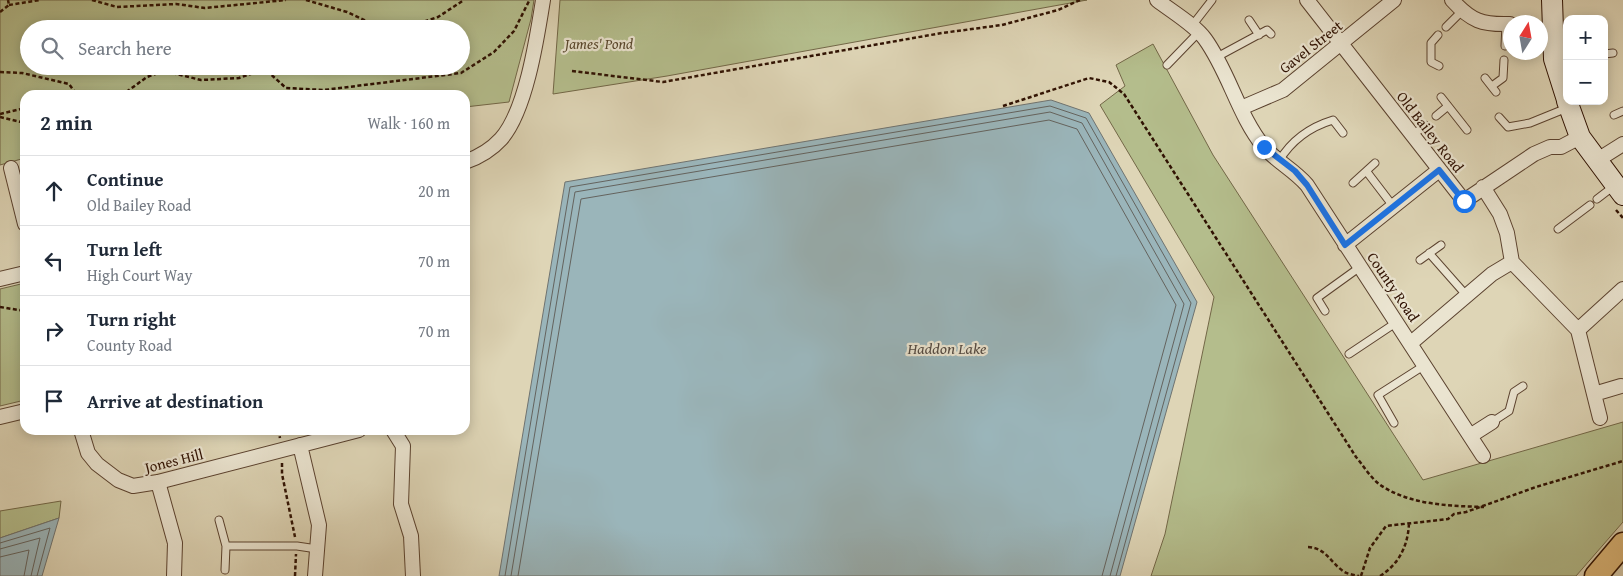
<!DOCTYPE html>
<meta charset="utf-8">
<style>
:root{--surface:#fff;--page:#f6f6f7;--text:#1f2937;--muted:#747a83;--line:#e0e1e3}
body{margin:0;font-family:"Gentium Book Plus",serif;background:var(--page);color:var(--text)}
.controls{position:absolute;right:15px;top:15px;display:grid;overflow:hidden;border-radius:10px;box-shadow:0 2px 12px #0003}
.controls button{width:45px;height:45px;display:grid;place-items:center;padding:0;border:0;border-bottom:1px solid var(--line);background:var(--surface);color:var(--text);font:25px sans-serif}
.compass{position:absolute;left:1503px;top:15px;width:45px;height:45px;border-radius:50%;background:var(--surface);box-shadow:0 2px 12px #0003;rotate:11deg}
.stop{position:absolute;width:15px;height:15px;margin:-11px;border:4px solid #1a73e8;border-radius:50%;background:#fff}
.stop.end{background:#1a73e8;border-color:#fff;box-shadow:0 1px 5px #0008}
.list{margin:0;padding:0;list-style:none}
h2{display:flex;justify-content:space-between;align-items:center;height:65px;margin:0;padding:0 20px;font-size:21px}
h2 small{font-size:16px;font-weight:400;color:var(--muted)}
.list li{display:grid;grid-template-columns:32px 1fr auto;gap:15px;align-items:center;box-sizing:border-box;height:70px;padding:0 20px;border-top:1px solid var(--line)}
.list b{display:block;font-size:19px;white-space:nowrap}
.list p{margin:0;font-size:16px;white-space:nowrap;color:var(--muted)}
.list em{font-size:16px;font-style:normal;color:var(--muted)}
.icon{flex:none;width:28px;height:28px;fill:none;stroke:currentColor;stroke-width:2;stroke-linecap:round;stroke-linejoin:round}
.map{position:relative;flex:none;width:1623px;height:576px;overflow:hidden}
.search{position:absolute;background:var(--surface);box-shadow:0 2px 12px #0003;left:20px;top:20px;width:450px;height:55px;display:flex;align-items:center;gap:12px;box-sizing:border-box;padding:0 18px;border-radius:28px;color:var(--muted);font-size:19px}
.panel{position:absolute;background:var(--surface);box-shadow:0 2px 12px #0003;left:20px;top:90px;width:450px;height:345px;border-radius:15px}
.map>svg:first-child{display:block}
</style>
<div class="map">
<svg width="1623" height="576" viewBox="0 0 1623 576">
<rect width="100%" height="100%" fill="#ded5b6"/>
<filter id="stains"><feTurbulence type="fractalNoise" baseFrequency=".004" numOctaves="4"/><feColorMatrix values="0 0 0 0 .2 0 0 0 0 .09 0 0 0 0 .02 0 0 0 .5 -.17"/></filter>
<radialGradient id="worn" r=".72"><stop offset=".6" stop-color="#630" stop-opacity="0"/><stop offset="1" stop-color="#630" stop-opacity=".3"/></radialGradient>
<!-- green -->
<path fill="#b4bd8c" stroke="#726747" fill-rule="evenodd" d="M0,0H534L531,19L509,102L465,107V95H25V158L0,165ZM29,29H461V66H29Z
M560,0H1087L667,76L553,94Z
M1153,44L1213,155L1423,480L1623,422V522L1576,576H1151L1165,534L1214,297L1100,105L1125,86L1116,65Z
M25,283V400L0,406V289Z
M61,501L59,518L0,538V511Z"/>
<!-- water -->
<path fill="#9ab5ba" stroke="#6f7370" d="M1051,100L1089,113L1197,302L1120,576H499L565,182Z
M59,518L42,576H0V538Z"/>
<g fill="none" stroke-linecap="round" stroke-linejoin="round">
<!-- shore -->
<path stroke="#64635e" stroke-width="1" d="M0,543L50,528L37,576
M0,549L40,538L31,576
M0,557L29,550L24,576
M505,576L570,187L1050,106L1086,118L1191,303L1116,576
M511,576L575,192L1050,112L1082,123L1184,304L1110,576
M518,576L581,199L1049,120L1077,129L1176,305L1102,576"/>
<defs>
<path id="lane" d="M1249,20L1259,35
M1191,27L1212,0
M1446,27L1462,11
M1438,35L1431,43V62L1439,66
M1505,46L1506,24
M1604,54L1613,53
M1217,57L1267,30L1271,34
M1167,65L1198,33
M1485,78L1496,92
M1492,86L1503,78L1504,60
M1441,97L1467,130
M1614,115L1623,111
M1436,116L1448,106
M1499,117L1508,127L1530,123L1567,108
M1412,136L1425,125
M1279,161C1291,141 1310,127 1333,120L1343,133
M1367,172L1393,206
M1353,183L1375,163
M1597,199L1614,186
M1558,229L1590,205
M1429,253L1467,296
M1420,260L1441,245
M1325,311L1317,298L1360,267
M1349,354L1397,322
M1492,422L1509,411L1514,392L1523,386
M1394,423L1378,395L1425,365
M219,520L226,546L225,570
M226,546H297L317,549"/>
<path id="street" d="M1157,0C1171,11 1195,25 1205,39C1229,72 1238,115 1264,147C1276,161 1294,170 1307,185L1483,456
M1307,0L1464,201L1534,154L1550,147H1561L1580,137
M1452,0C1471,21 1482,25 1510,24
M1241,108L1283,90L1394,0
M1596,161L1623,144
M465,162C479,157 491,150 501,139C526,111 537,38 543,0
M11,168L25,224
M1483,187L1500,214L1507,233L1512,262L1578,330L1600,418
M1345,245L1439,170
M0,279L25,273
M1578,330L1623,289
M1411,343L1492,274L1512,262
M1594,394L1621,386
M0,417L25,411
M81,430L88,453L97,464L118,480L133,486L158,482L359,430
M393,430L403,446L401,504L411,536L413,576
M1470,436L1492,422
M300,445L319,525L315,576
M158,482L175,543L174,576"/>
<path id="secondary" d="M1552,0L1554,59L1567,100
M1567,101L1580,137L1623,195"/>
<path id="primary" d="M1596,576L1623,544"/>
</defs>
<!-- lane casing -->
<use href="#lane" stroke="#5b422f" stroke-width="9"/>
<!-- street casing -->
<use href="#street" stroke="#5b422f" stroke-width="16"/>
<!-- secondary casing -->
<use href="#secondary" stroke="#2f1102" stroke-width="22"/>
<!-- primary casing -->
<use href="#primary" stroke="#2f1102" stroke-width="25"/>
<!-- path -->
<path stroke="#2f1102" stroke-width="2.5" stroke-dasharray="4 2.5" stroke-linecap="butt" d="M92,0L117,7L176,4L205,8L286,0
M306,0L347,12L375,25L417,24L438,17L464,0
M9,5L40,0
M0,12L9,5L8,0
M572,71L663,82L942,33L1002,25L1058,10L1080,0
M0,72L22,73L69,84L77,95
M82,95H122L147,77L164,71L201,80L239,78L265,69L286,88L324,90L461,73L494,52L514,31L529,1
M297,95L311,91
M1003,106L1089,78L1109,82L1124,94L1356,457C1363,465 1370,477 1379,484C1408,505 1450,506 1484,507
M0,114L25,108
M0,117L25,123
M1616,210L1623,218
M0,307L25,311
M278,430L280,438
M282,463V474L295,537
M1308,547C1326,548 1330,562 1343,571C1347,574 1354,575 1359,576
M295,576L296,554
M1361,576L1370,548L1386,526L1448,519L1454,514L1466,512L1536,487L1623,461
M1380,576C1399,564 1408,546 1409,523"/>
<!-- lane -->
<use href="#lane" stroke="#eae4d0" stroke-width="7"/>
<!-- street -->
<use href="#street" stroke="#eae4d0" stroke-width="14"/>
<!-- secondary -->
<use href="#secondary" stroke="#eae4d0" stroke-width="20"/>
<!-- primary -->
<use href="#primary" stroke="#dfba7b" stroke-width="22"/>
</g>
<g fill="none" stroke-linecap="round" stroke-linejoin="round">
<!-- route -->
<path stroke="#1a73e8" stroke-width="6" d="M1264,147L1295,171L1307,185L1345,245L1439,170L1464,201"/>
</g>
<g text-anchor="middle" stroke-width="4.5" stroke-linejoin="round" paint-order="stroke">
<!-- park labels -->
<g font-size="15" font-style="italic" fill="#57452b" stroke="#eae4d0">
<text x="599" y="49">James' Pond</text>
</g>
<!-- street labels -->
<g font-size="15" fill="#2f1102" stroke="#eae4d0">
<text transform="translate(1311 47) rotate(-38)" y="5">Gavel Street</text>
<text transform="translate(1430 132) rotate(52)" y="5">Old Bailey Road</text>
<text transform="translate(1393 287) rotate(56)" y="5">County Road</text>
<text transform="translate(174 461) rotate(-14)" y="5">Jones Hill</text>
</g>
<!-- water labels -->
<g font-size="16" font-style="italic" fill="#544a42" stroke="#eae4d0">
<text x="947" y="354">Haddon Lake</text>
</g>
</g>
<rect width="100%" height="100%" filter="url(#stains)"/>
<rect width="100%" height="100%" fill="url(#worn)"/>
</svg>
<div class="controls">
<button>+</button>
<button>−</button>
</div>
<svg class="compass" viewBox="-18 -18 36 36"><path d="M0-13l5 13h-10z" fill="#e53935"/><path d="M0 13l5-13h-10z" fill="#747a83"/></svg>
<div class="stop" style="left:1464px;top:201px"></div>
<div class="stop end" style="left:1264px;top:147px"></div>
<div class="search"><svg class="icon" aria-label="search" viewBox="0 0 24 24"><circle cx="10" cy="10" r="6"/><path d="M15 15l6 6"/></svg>Search here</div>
<section class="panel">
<h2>2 min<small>Walk · 160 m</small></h2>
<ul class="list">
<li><svg class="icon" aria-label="ahead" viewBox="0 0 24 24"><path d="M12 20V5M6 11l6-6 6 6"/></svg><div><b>Continue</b><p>Old Bailey Road</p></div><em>20 m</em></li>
<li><svg class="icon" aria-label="left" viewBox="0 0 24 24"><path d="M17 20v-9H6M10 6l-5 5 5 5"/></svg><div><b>Turn left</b><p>High Court Way</p></div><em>70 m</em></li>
<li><svg class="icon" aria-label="right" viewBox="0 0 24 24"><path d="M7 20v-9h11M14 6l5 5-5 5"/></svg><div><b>Turn right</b><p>County Road</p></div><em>70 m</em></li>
<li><svg class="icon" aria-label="arrive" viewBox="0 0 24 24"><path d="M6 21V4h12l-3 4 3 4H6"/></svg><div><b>Arrive at destination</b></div></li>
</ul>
</section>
</div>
